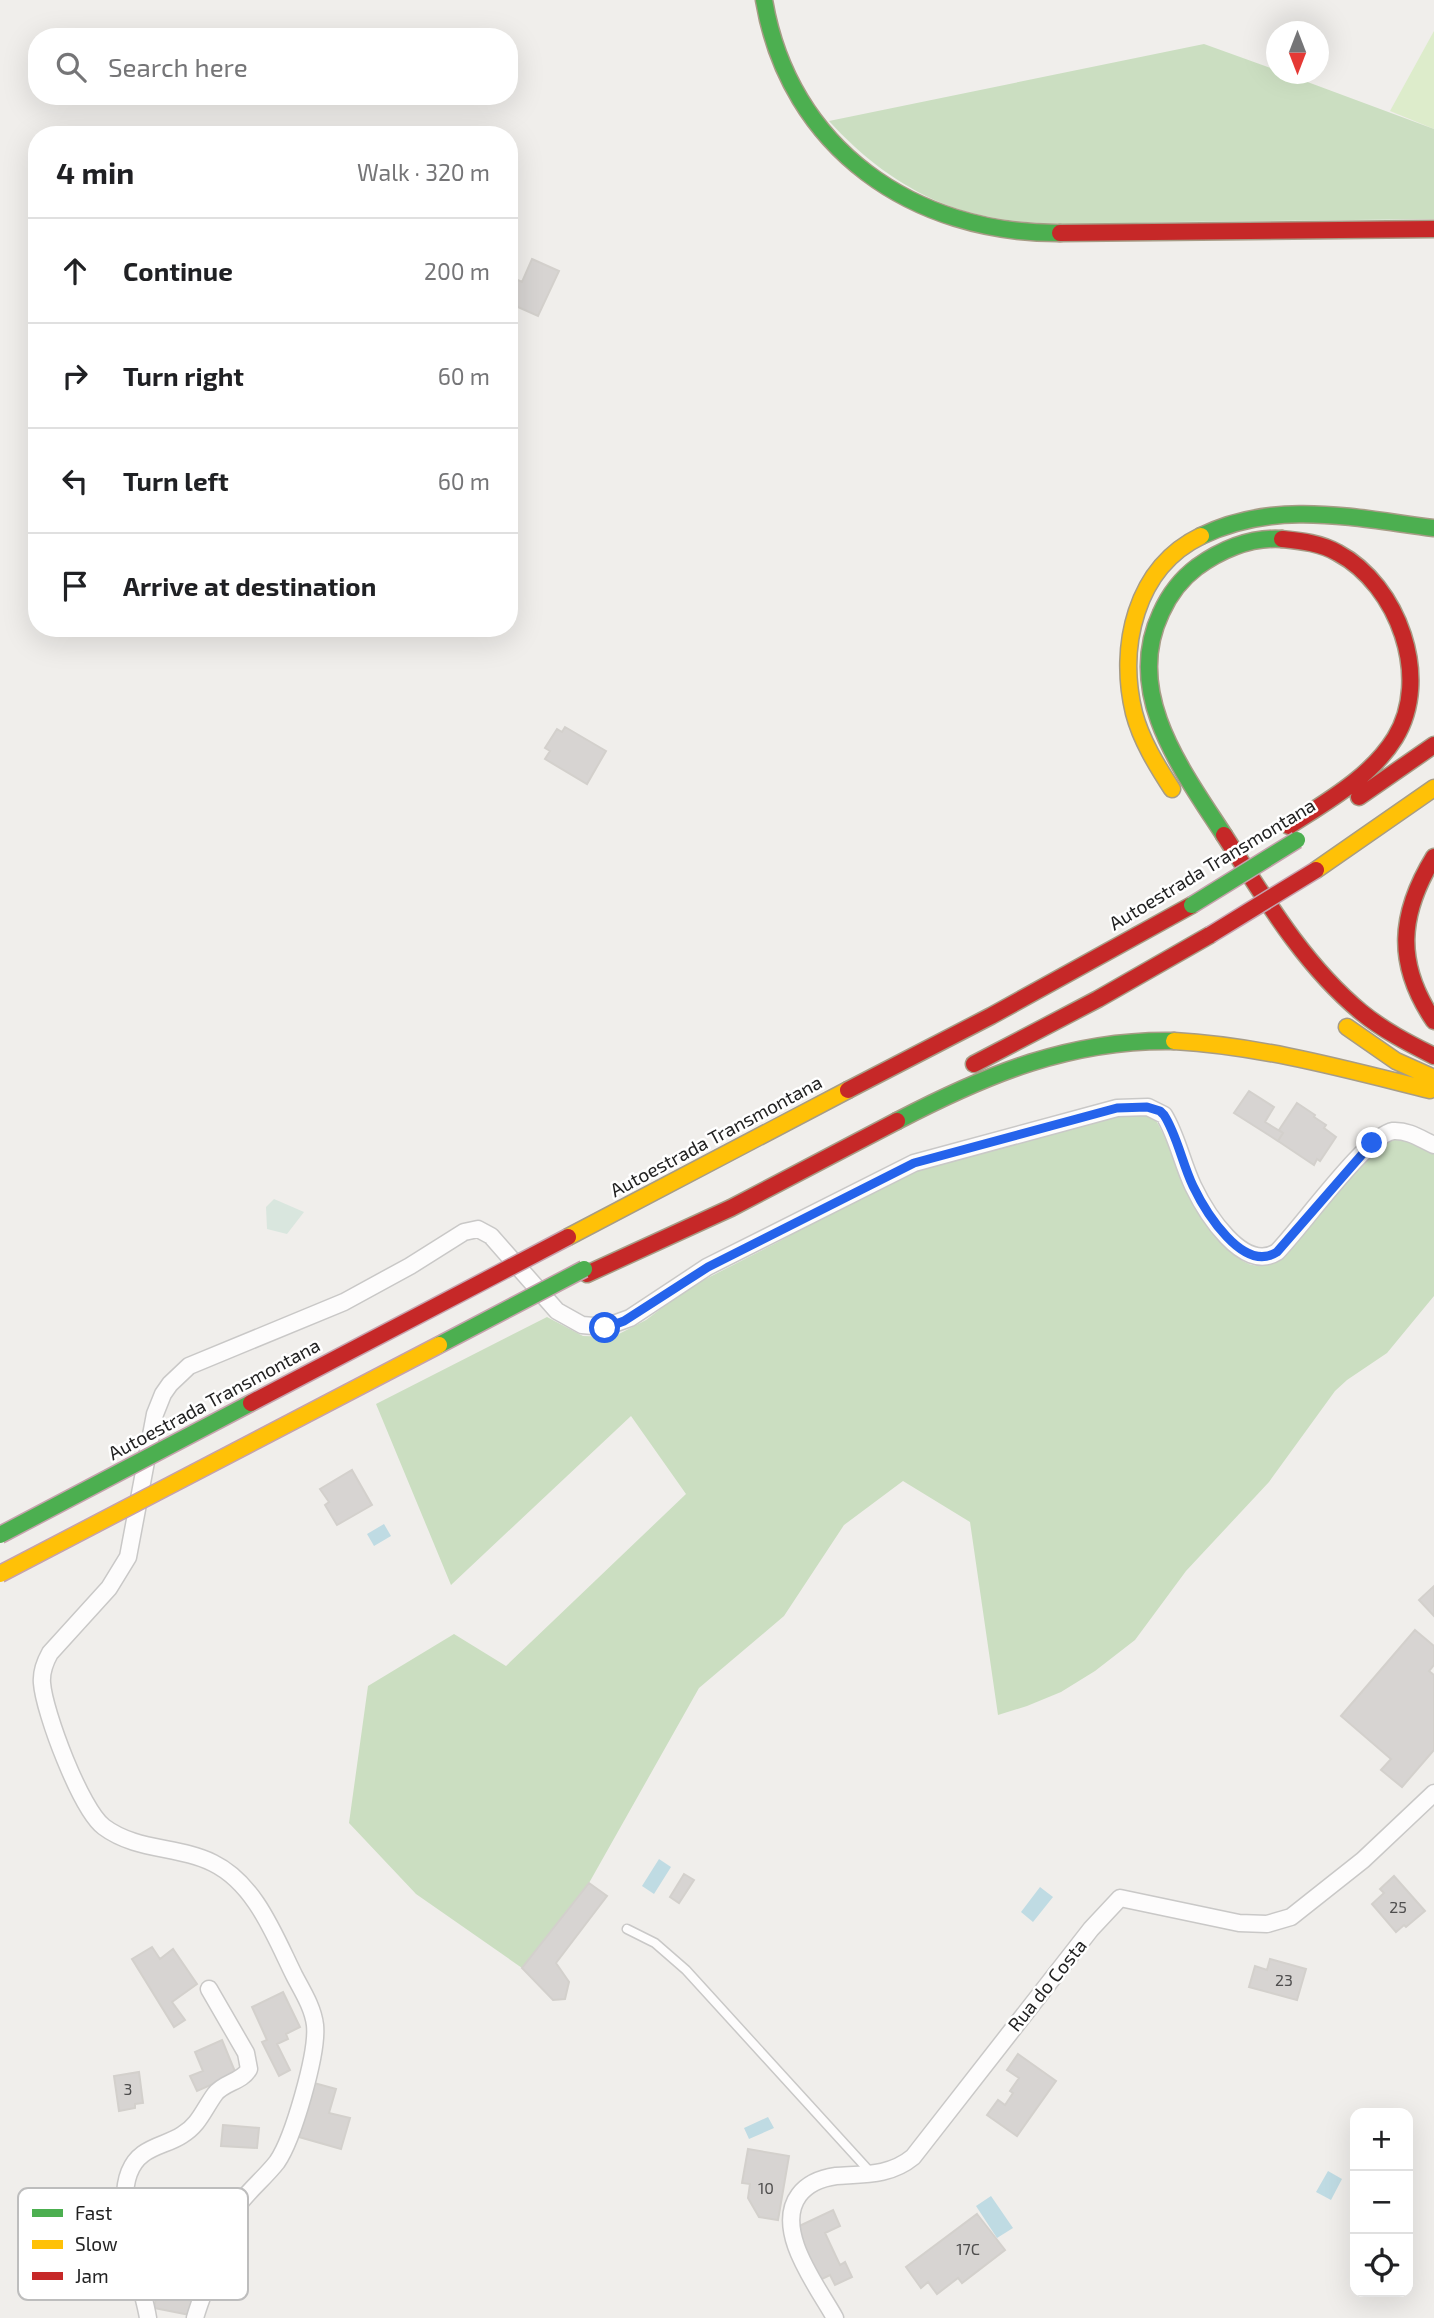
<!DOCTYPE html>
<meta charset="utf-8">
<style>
:root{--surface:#fff;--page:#f6f6f6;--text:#202124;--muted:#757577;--line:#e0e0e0}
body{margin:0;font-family:"Exo 2",sans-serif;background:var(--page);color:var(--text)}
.controls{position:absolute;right:21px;bottom:21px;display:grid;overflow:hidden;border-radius:14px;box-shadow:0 7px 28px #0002}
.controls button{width:63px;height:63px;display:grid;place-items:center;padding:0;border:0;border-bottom:2px solid var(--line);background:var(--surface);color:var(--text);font:35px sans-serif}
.compass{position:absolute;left:1266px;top:21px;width:63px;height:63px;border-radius:50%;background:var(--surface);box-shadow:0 7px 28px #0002;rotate:180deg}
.stop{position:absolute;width:21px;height:21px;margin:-16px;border:5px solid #2563eb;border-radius:50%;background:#fff}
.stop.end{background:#2563eb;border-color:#fff;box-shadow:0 2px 7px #0008}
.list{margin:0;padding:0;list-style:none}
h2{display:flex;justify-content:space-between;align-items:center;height:91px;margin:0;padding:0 28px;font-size:30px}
h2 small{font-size:23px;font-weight:400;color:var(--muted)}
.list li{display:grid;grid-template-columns:46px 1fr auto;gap:21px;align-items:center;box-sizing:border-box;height:105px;padding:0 28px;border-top:2px solid var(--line)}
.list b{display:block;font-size:26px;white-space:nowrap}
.list em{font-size:23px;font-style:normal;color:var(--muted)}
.icon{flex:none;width:38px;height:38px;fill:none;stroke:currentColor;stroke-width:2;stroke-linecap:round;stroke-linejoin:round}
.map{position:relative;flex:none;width:1434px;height:2318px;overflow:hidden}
.search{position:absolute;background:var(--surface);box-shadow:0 7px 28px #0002;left:28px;top:28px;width:490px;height:77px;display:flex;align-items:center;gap:18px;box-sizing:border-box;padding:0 24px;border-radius:28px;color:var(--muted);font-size:26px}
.panel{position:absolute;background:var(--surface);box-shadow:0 7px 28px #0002;left:28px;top:126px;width:490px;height:511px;border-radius:28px}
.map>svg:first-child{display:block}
</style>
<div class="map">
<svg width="1434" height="2318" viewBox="0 0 1434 2318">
<rect width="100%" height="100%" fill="#f0eeeb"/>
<!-- grass -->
<path fill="#ddeccb" d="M1434,31V129L1390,111Z"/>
<!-- forest -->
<path fill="#cbdec1" d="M1204,44L1276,70V74H1286L1434,129V219C1348,220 1261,221 1175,222C1099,223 1016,232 944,204C899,186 861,156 829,121Z
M1137,1113L1153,1116C1169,1139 1174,1166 1186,1191C1196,1213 1225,1254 1249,1264C1260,1268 1270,1264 1280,1260L1374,1149L1394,1139L1418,1144L1434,1153V1296L1387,1353L1347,1380L1335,1391L1269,1482L1186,1571L1135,1640L1095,1671L1061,1692L1027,1706L998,1715L970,1522L903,1481L844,1525L784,1616L699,1688L589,1883L522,1968L416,1894L349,1823L368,1686L454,1634L506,1666L686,1494L631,1416L451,1585L376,1404L547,1317L583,1336L613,1337L646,1320L688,1288L778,1242L891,1180L944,1159L1092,1118Z"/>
<!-- wetland -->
<path fill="#d9e6de" d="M274,1199L304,1212L287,1234L267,1229L266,1207Z"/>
<!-- water -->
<path fill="#bfdbe3" d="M384,1524L391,1536L374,1546L367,1534Z
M659,1859L671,1867L654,1894L642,1886Z
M1040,1887L1053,1897L1033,1922L1021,1912Z
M768,2117L774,2128L749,2139L744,2128Z
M1328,2171L1342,2179L1331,2200L1316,2192Z
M991,2196L1013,2228L997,2238L976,2206Z"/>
<!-- building -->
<path fill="#d7d4d2" stroke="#d3d0cc" stroke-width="2" d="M509,190L516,193L509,208Z
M532,259L559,271L538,316L509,303V276L522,282Z
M565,727L606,751L587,784L545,759L550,751L545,748L557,729L562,732Z
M1249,1091L1274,1107L1265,1122L1283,1133L1278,1141L1234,1113Z
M1297,1103L1315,1115L1314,1117L1326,1125L1324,1128L1336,1137L1320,1161L1317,1159L1314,1165L1278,1141L1283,1133L1279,1130Z
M352,1470L372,1505L337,1525L325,1505L329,1502L320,1489Z
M1434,1586V1616L1419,1600Z
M1415,1630L1434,1646V1665L1429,1671L1434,1675V1750L1402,1787L1381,1770L1391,1759L1341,1716Z
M684,1874L694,1880L679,1903L670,1897Z
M1394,1876L1425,1911L1406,1927L1404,1925L1396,1932L1372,1904L1384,1893L1380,1889Z
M589,1883L607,1896L556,1963L569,1982L565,1999L553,2000L522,1968Z
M152,1947L160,1959L173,1949L197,1984L172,2002L185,2020L174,2027L132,1959Z
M1270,1959L1306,1969L1297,2000L1249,1987L1255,1966L1267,1970Z
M283,1992L300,2027L286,2034L288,2039L277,2044L290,2070L279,2076L262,2042L267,2040L252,2007Z
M222,2040L236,2074L197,2091L190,2076L203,2071L195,2052Z
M1018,2054L1056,2081L1017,2136L987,2115L998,2100L1005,2105L1013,2093L1010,2091L1019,2078L1007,2070Z
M139,2072L143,2103L135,2104V2108L119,2111L114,2076Z
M314,2083L336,2089L329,2113L350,2118L341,2149L299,2137Z
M223,2125L259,2128L257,2148L221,2146Z
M748,2149L789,2156L778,2220L759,2217L748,2198L750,2184L742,2183Z
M833,2210L840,2226L825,2233L840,2265L845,2262L852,2277L835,2285L830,2275L820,2280L795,2228Z
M977,2214L1005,2250L962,2283L958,2278L937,2294L928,2282L921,2288L906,2267Z
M140,2263L199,2275L197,2285L191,2284L188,2300L193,2301L190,2315L154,2308L161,2275L139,2270Z"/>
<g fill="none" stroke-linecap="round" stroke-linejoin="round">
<defs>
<path id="lane" d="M627,1929L655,1943L686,1970L872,2174"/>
<path id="street" d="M148,2318C142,2278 102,2184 143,2154C155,2145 170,2143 182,2135C199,2125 204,2109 215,2094C224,2082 242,2082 249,2069L246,2053L209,1989
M195,2318C199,2304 204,2292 209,2278C217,2257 221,2234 232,2214C244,2194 263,2180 277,2162C293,2139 318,2053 315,2025C313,2008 303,1992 295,1977C275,1937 256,1884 213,1863C179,1846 136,1851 104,1827C81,1810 44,1712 42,1683C41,1672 45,1662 50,1653L109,1588L128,1557L155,1414L163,1394L170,1384L189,1366L344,1302L410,1266L464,1232L478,1229L491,1236L557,1311L582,1325L605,1327L630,1318L707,1267L914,1163L1117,1108L1148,1107L1164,1115C1177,1136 1182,1163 1193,1186C1205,1211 1243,1274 1277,1252C1300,1229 1367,1135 1393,1131C1408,1130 1421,1139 1434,1145
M835,2318C818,2287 773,2230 799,2195C808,2183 822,2178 836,2176C864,2174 890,2176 913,2157L1091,1929L1120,1898L1239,1923L1267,1924L1291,1917L1363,1860L1434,1793"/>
<path id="fast" d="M764,0C789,149 914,234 1060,233
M1201,536C1277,499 1354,518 1434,528
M1224,835C1182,770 1123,693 1161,613C1169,595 1181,579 1197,567C1221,550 1251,537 1282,539
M897,1121C987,1074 1071,1039 1174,1041"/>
<path id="slow" d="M1172,789C1157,766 1141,740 1134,713C1118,647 1135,568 1201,536
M1316,870L1434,788
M1347,1027L1396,1061L1434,1078
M1174,1041C1262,1046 1345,1069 1430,1090
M568,1237L848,1090"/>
<path id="jam" d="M1060,233L1434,229
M1282,539C1301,541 1321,543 1338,553C1398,585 1432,678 1395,738C1371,777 1326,802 1289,826
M1359,797L1434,745
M1224,835C1264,897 1303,964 1361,1012C1383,1030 1408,1043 1434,1056
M1434,857C1399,914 1395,964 1434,1021
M974,1064L1098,999L1210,935
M848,1090L991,1016L1192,905
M587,1274L731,1208L897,1121"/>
</defs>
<!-- lane casing -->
<use href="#lane" stroke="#c9c8c7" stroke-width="11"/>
<!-- street casing -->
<use href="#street" stroke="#c9c8c7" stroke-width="19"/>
<!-- fast casing -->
<use href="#fast" stroke="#a79c86" stroke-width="19"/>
<!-- slow casing -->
<use href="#slow" stroke="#a79c86" stroke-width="19"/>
<!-- jam casing -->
<use href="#jam" stroke="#a79c86" stroke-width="19"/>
<!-- lane -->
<use href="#lane" stroke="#fdfcfc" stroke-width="8"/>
<!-- street -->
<use href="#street" stroke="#fdfcfc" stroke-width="16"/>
<!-- fast -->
<use href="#fast" stroke="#4caf50" stroke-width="16"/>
<!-- slow -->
<use href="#slow" stroke="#ffc107" stroke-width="16"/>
<!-- jam -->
<use href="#jam" stroke="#c62828" stroke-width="16"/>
<defs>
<path id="fast-bridge" d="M1192,905L1297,840
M439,1345L584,1269
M0,1535L251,1403"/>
<path id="slow-bridge" d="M0,1574L439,1345"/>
<path id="jam-bridge" d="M1210,935L1316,870
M251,1403L568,1237"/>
</defs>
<!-- fast-bridge casing -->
<use href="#fast-bridge" stroke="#c5a2ac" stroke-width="19" stroke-linecap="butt"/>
<!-- slow-bridge casing -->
<use href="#slow-bridge" stroke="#c5a2ac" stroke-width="19" stroke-linecap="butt"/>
<!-- jam-bridge casing -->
<use href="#jam-bridge" stroke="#c5a2ac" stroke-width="19" stroke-linecap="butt"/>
<!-- fast-bridge -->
<use href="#fast-bridge" stroke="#4caf50" stroke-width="16"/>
<!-- slow-bridge -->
<use href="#slow-bridge" stroke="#ffc107" stroke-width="16"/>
<!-- jam-bridge -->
<use href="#jam-bridge" stroke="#c62828" stroke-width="16"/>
</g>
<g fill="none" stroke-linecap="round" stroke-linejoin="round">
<!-- route -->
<path stroke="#2563eb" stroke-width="9" d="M605,1328L624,1321L708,1267L914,1163L1117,1108L1147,1107L1160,1111L1164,1115C1177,1135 1182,1163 1193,1186C1205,1211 1243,1274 1277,1252L1372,1143"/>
</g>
<g text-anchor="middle" stroke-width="5" stroke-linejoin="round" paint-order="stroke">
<!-- number labels -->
<g font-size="16" fill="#4f4e4e">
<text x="1398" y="1913">25</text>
<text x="1284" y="1986">23</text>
<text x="128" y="2095">3</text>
<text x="766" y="2194">10</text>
<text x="968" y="2255">17C</text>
</g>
<!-- street labels -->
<g font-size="19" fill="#222" stroke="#fff">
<text transform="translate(1212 864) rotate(-31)" y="7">Autoestrada Transmontana</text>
<text transform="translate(716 1136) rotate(-28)" y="7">Autoestrada Transmontana</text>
<text transform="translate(214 1399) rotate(-28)" y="7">Autoestrada Transmontana</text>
<text transform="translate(1047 1985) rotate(-51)" y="7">Rua do Costa</text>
</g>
</g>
<!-- legend -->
<rect x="18" y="2188" width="230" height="112" rx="10" fill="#fff" stroke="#bdbdbd" stroke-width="2"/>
<rect x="32" y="2209" width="31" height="8" fill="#4caf50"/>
<rect x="32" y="2240" width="31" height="9" fill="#ffc107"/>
<rect x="32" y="2272" width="31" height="8" fill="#c62828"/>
<g font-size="19" fill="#222">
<text x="75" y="2220">Fast</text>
<text x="75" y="2251">Slow</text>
<text x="75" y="2283">Jam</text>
</g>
</svg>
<div class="controls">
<button>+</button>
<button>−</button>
<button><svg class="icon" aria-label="locate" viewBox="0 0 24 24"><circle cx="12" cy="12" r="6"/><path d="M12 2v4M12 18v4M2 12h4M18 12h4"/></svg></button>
</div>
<svg class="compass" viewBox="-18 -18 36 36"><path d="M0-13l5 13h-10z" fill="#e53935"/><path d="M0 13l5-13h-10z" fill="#757577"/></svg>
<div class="stop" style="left:605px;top:1328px"></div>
<div class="stop end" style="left:1372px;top:1143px"></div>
<div class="search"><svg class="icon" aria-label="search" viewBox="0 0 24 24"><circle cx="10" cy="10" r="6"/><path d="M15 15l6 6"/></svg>Search here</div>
<section class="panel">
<h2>4 min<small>Walk · 320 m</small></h2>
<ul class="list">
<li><svg class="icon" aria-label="ahead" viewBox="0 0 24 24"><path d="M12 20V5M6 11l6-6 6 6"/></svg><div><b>Continue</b></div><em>200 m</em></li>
<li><svg class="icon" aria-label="right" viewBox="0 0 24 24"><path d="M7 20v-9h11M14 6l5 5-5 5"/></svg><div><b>Turn right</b></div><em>60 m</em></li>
<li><svg class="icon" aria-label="left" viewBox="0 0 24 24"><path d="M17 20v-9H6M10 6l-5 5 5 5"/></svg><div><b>Turn left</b></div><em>60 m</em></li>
<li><svg class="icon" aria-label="arrive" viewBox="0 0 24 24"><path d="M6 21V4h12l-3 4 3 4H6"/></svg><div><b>Arrive at destination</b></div></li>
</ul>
</section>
</div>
